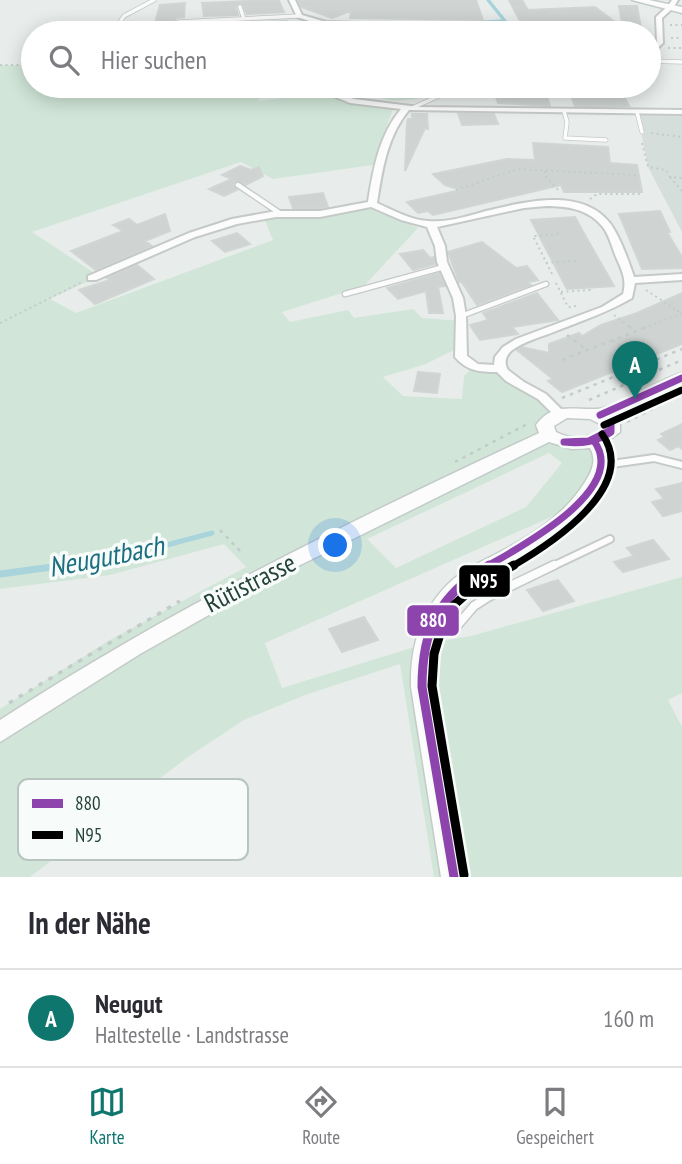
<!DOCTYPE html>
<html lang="de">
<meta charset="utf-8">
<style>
:root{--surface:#fff;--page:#f7f7f7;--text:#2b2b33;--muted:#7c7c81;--line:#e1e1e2;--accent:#0f766e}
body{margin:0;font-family:"PT Sans Narrow",sans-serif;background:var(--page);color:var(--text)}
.you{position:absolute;left:336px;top:546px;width:24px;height:24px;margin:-18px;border:5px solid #fff;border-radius:50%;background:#1a73e8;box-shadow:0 0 0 10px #1a73e833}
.badge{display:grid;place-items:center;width:46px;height:46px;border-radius:50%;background:var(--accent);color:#fff;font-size:23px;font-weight:700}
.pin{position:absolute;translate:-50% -58px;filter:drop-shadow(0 2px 4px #0008)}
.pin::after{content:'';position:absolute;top:37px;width:24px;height:21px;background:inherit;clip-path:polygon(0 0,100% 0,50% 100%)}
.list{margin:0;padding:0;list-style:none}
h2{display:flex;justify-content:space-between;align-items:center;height:91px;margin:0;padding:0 28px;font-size:30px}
h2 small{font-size:23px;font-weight:400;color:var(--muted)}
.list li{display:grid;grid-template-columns:46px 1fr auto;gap:21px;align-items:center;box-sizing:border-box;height:98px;padding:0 28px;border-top:2px solid var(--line)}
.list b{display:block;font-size:26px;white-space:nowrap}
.list p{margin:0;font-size:23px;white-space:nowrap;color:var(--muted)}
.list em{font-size:23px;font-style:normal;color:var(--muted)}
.icon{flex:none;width:38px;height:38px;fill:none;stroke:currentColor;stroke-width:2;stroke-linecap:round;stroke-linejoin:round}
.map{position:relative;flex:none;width:682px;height:877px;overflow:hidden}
.search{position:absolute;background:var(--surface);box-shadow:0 4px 18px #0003;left:21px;right:21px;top:21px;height:77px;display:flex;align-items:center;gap:18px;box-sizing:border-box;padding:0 24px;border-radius:38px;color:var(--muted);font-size:26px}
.sheet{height:189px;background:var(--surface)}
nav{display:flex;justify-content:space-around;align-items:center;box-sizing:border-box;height:98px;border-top:2px solid var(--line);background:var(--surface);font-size:19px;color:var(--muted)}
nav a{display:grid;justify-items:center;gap:4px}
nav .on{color:var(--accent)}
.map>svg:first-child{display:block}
</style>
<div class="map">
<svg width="682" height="877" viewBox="0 0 682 877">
<rect width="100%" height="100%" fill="#e8edeb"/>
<!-- built -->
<path fill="#d6dedb" d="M637,112H682V232L648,167Z"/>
<!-- green -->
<path fill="#d1e6d8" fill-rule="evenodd" d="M0,65H33V86H268L258,101L325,93L348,103L393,109L373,165L273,179L241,162L32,232L99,276L50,299L76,313L273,240L264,218L319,217L368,208L418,228L364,286L282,312L290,322L348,310L354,318L413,309L422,318L461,321L460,347L426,364L383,377L403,396L462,399L464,376L473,367L501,368L560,414L546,430L601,448L576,506L265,643L282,688L424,644L471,636L682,577V693L668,700L682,727V877H434L400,664L305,695L244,720L188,757L30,877H0V709L110,640L246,567L224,544L110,575L0,589ZM549,453L562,463L526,507L396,568L367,539Z
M369,86H423L422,98C404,100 379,106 369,86Z"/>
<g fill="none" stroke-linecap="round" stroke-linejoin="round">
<!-- stream-far2 -->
<path stroke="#a9d4db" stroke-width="3.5" d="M448,24L505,21L488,0
M390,33L395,31
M394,95L403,86"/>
<!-- stream-far1 -->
<path stroke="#a9d4db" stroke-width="5" d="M53,567L110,560L212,533"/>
<!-- stream -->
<path stroke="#a9d4db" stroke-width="7" d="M0,574L67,565"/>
</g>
<!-- building -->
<path fill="#cfd4d2" stroke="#d1d6d4" stroke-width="2" d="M272,0L279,1L284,12L247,14L240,3L236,7L238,15L204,16L202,3Z
M298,0H476L483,20L350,18L351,11L332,18L301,7Z
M509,0H522L528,10L595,7L623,28L619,6H637L642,33L547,32L544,22L521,23Z
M185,3L184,17L176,18L174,22L177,26H184V32H161L162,26H154L160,5Z
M287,21L290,28L222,33H207L206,25Z
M492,86H528L532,96H547L550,106L498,103Z
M567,86H579L585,94L589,91L588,86H619L629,106H575Z
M458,113L494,114L498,124L462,125Z
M412,114H427L428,129L425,128L405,171L407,122L408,119H412Z
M533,143L608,147L610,163L637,165L642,192H564L561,185L433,215L428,211L418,213L407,202L461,190L445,185L433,174L507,159L535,160Z
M240,166L251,170L259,167L263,176L246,185L235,181L233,185L237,190L224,196L209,189L232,179L222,175Z
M323,193L328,207L320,208H293L289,197Z
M660,211L670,232H667L682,257V268L642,269L619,214Z
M165,214L170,231L145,241L152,246L96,270L71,251L123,231L113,225L129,219L137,225Z
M575,217L582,230L614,286L567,289L531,220Z
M237,233L250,244L225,252L212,241Z
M482,242L516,268L527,266L538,280L528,282L531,285L477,305L461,281L459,282L448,252Z
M423,250L430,258L434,257L435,264L413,270L400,254Z
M137,265L154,279L95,304L79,290L110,280L107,278Z
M439,273L445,286L438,287L443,313H429L426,291L398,299L387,288Z
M537,293L558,320L512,327L518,334L480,340L470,325L488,320L483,313Z
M682,293V344L562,392L548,381L553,379L517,350L522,347L549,353V344L579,333L582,336L601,325L637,313Z
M418,372L440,374L437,393L414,391Z
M682,424V449L678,446L670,450L658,440L665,437L661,434Z
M682,483V511L663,516L652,502L664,499L656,489Z
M653,540L669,559L623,572L614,562L634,556L627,548Z
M558,580L574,601L543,611L527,590Z
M364,617L378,640L342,652L329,629Z"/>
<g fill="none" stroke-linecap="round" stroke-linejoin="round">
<defs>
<path id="lane-far3" d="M240,7L244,19
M178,22L299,16
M118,25L124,16L154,0
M649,61L682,62
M583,86L585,90
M412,108L461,86
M564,111L567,122L565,138L606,140
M637,112L642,132"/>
<path id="lane-far2" d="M238,185L281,214
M345,294L444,267
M461,316L546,284"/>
<path id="lane-far1" d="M605,465L654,458L682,465
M551,567L610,539"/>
<path id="lane" d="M434,627H456L474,606L488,597L554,565"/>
<path id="street" d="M289,0H295L302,15L326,22L506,28L509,30L506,32L325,26L297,17Z
M672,0H678L673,8L662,18L663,43L649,56V50L657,43L656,17L668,6Z
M309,86H319L354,99L419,107L682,110V114L409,110C387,136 382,171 377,203C393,210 410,220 428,221C447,223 468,216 486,211C524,202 580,187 609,222C619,234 629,262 634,277L682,274V280L635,283L632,298C608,312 582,321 556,331C542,337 524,341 511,351C505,357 504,363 508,370L524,382L546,394L566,414L560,418L556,417L538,399L506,381L497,372C480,372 467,371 455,357L456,316L453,298L437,262L435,246L427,227L401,220L371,207L320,217H276L237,224L195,237L96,280H88V276L189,233L232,219L276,211H320L368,202C373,170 379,135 401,109L350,103ZM546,206C567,206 588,209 602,226C609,234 612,247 616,257C622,270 627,280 623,294L602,307L516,339L503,347L495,357L494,365L478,364L467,356L466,316L463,298L447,262L445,246L437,227L524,208Z"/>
<path id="secondary" d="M632,0H649L682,7V13Z
M682,373V384L612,416L620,424V432L605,443L611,455L610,469L586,507L565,528L541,546L468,589L446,615L438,634L433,660V687L467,877H441L411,687C410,648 420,612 448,584C462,570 481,562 498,553C531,536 565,515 585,482C592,471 597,460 590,448L572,449L549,442L276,577L140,654L0,742V720C172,608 354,519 539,433L536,425C552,402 573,410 596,409C613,409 660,379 682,373ZM567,418L590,419L602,425V430C588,439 572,440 556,432L554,426Z"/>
</defs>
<!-- lane-far3 casing -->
<use href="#lane-far3" stroke="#c5cac8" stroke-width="5"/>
<!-- lane-far2 casing -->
<use href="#lane-far2" stroke="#c5cac8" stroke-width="7"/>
<!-- lane-far1 casing -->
<use href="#lane-far1" stroke="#c5cac8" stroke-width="10"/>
<!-- lane casing -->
<use href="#lane" stroke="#c5cac8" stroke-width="11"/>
<!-- street casing -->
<use href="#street" stroke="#c5cac8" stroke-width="4"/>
<!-- secondary casing -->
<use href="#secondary" stroke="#c3cbc8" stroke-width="3"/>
<!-- path-far2 -->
<path stroke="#c3ccca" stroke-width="2" stroke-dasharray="2 3.5" stroke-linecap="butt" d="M670,25H682
M129,26L168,23
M598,26L605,27L607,33
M671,38H682
M668,48H682
M0,65H33
M482,90L542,91L540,86
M651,133L682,137
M642,143L648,167L666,170L670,177L682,178
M545,171V176L560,192
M670,177L682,191
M456,190L518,169L636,175
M590,199L597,194H641
M546,263L575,261L573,258
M552,274L533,236L560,234L558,232
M556,283L568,307L577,306
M646,290L678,311
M561,292L590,290L588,287
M614,315L631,328
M0,323L82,282
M644,328L682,313L678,311L682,310"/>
<!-- path-far1 -->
<path stroke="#c3ccca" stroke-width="2.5" stroke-dasharray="3.5 5" stroke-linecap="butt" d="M629,326L634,330
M567,335L587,350
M612,340L645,364
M562,360L649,326
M562,398L682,349
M589,400L682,360
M627,422L680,395
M455,462L529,423
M220,530L242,553"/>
<!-- path -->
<path stroke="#c3ccca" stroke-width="3.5" stroke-dasharray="4.5 7" stroke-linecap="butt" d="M9,703L180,601"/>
<!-- lane-far3 -->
<use href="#lane-far3" stroke="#fcfcfc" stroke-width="3.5"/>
<!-- lane-far2 -->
<use href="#lane-far2" stroke="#fcfcfc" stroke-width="4.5"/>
<!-- lane-far1 -->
<use href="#lane-far1" stroke="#fcfcfc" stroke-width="6"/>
<!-- lane -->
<use href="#lane" stroke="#fcfcfc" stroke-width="8"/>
<!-- street -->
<use href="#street" fill="#fcfcfc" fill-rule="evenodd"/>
<!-- secondary -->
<use href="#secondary" fill="#fcfcfc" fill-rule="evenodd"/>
<defs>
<path id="bus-1-far1" d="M600,415L682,378
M564,442L589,441L611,430V424
M564,442C582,444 596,442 611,432V424
M486,567C518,548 630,490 594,441"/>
<path id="bus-1" d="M454,877L422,687C422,629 439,595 489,565"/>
<path id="bus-2-far1" d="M604,425L682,390
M511,567C549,545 640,487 602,434"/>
<path id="bus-2" d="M464,875L432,686L434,654L443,624L454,605L473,588L514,565"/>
</defs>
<!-- bus-1-far1 casing -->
<use href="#bus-1-far1" stroke="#f7fbf9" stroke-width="12"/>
<!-- bus-1 casing -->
<use href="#bus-1" stroke="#f7fbf9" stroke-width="14"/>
<!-- bus-2-far1 casing -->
<use href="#bus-2-far1" stroke="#f7fbf9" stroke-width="12"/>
<!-- bus-2 casing -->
<use href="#bus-2" stroke="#f7fbf9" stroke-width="14"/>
<!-- bus-1-far1 -->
<use href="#bus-1-far1" stroke="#8e44ad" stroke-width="7"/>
<!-- bus-1 -->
<use href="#bus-1" stroke="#8e44ad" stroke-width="9"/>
<!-- bus-2-far1 -->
<use href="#bus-2-far1" stroke="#000" stroke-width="7"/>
<!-- bus-2 -->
<use href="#bus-2" stroke="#000" stroke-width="9"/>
</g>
<g text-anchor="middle" stroke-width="7" stroke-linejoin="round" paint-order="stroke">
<!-- street labels -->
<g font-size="26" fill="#24423a" stroke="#f7fbf9">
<text transform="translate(250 583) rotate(-27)" y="9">Rütistrasse</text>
</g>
<!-- water labels -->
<g font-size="28" font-style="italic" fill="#1c6f80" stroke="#f7fbf9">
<text transform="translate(106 556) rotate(-11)" y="10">Neugutbach</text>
</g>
</g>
<!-- legend -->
<rect x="18" y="779" width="230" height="81" rx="10" fill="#f7fbf9" stroke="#b8c4c0" stroke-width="2"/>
<rect x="32" y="799" width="31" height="9" fill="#8e44ad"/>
<rect x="32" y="831" width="31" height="8" fill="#000"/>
<g font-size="19" fill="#24423a">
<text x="75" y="810">880</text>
<text x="75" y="842">N95</text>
</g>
<g stroke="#f7fbf9" stroke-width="2.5">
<rect x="458" y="564" width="53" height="34" rx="7" fill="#000"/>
<rect x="406" y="604" width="54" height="33" rx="7" fill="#8e44ad"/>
</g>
<g font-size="19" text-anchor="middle" font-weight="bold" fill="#fff">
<text x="484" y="588">N95</text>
<text x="433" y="627">880</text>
</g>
</svg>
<div class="you"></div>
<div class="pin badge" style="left:635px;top:399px">A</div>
<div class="search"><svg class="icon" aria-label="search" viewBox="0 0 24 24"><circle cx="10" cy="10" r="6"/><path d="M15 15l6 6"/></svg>Hier suchen</div>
</div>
<section class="sheet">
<h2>In der Nähe<small></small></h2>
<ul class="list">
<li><span class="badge">A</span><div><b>Neugut</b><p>Haltestelle · Landstrasse</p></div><em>160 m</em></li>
</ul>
</section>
<nav>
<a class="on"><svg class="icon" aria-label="map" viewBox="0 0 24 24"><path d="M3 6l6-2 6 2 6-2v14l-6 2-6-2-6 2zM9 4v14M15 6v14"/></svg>Karte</a>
<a><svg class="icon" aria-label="directions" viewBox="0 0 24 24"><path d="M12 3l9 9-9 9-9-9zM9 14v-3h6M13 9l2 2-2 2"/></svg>Route</a>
<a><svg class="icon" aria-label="saved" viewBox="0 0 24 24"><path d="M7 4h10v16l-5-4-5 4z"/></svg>Gespeichert</a>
</nav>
